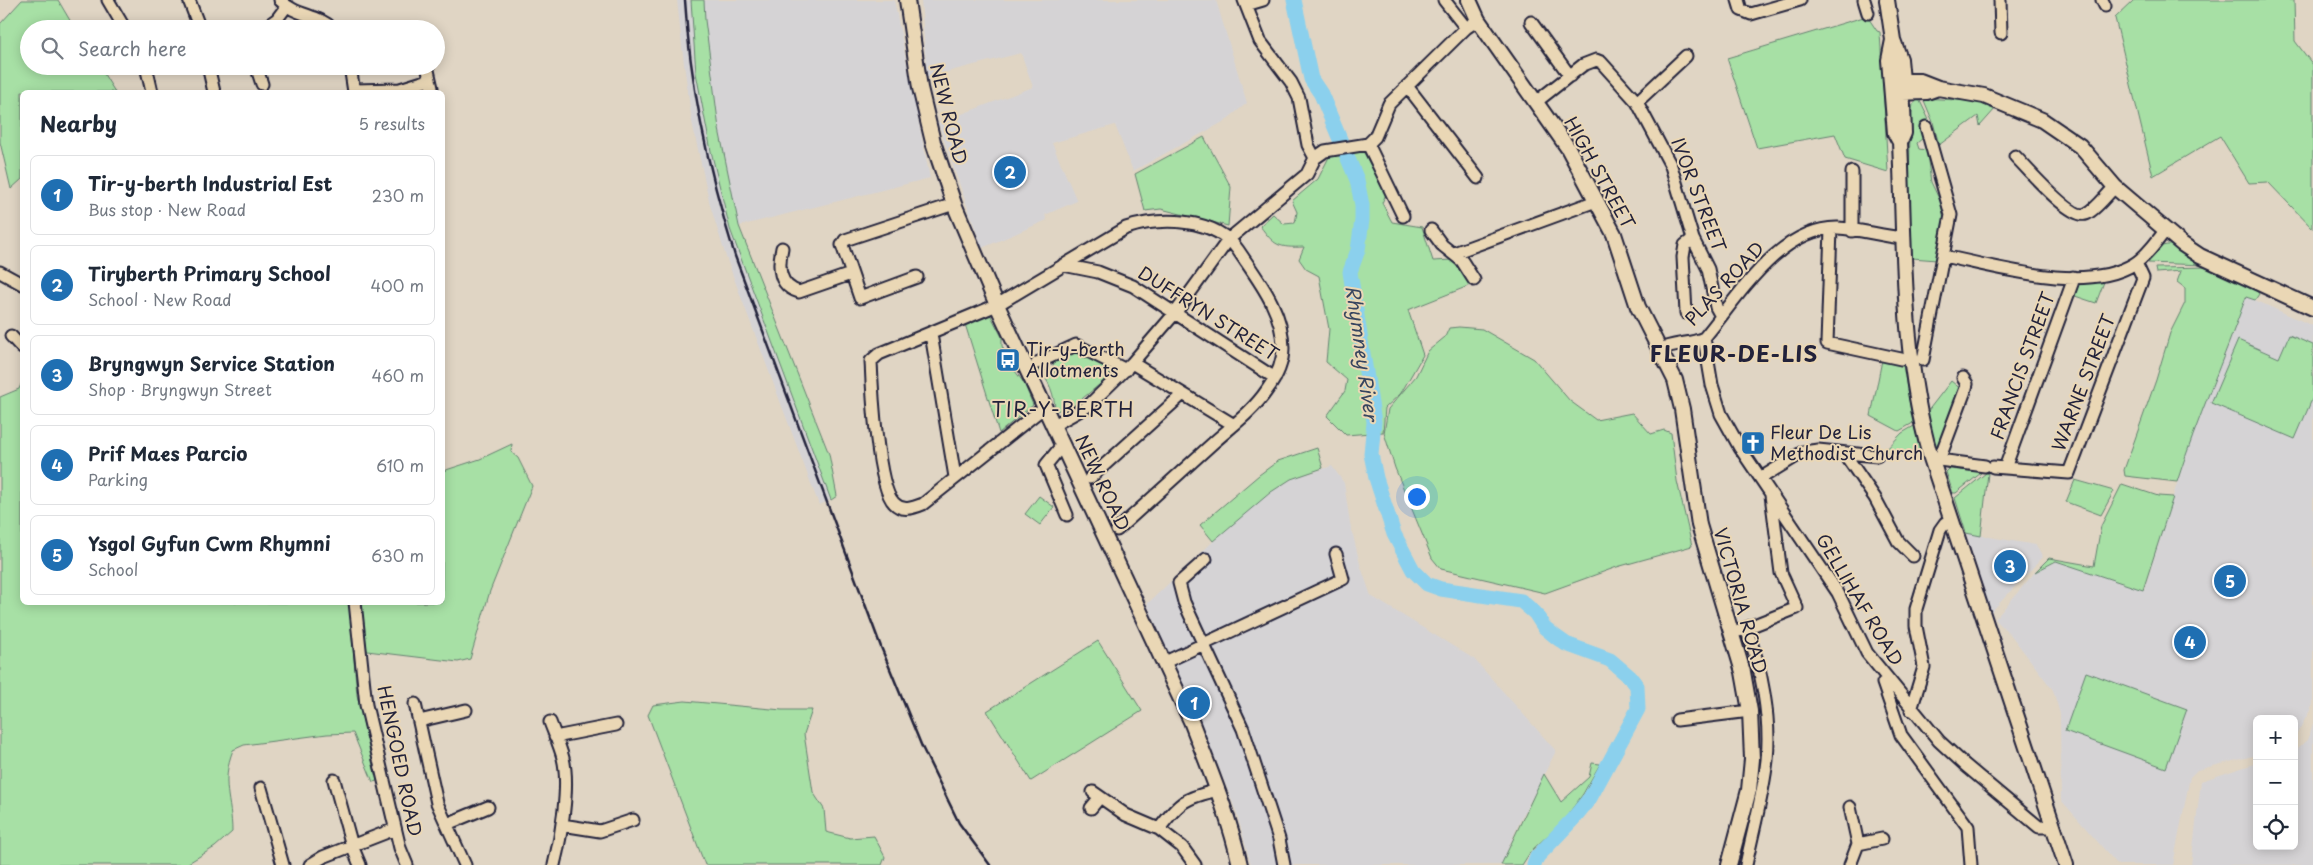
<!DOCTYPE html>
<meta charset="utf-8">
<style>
:root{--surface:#fff;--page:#f2f2f3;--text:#1f2937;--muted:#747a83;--line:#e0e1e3;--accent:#1f6fb2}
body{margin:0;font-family:"Playpen Sans",sans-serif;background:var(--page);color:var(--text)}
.controls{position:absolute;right:15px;bottom:15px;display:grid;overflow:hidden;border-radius:8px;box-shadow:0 2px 12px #0003}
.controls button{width:45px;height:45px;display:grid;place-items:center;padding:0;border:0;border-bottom:1px solid var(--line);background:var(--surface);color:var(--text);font:25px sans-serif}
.you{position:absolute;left:1416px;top:496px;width:18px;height:18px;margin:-12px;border:4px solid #fff;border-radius:50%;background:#1a73e8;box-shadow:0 0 0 8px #1a73e833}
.badge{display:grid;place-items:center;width:32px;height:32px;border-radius:50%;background:var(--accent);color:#fff;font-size:16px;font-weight:700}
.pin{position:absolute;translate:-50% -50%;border:2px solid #fff;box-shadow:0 1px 5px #0006}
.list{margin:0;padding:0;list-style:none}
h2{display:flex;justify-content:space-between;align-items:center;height:65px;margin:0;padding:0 20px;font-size:21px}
h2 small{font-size:16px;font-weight:400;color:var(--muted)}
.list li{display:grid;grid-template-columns:32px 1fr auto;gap:15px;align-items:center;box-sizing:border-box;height:80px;margin:0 10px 10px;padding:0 10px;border:1px solid var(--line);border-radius:8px}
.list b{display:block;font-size:19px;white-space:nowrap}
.list p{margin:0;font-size:16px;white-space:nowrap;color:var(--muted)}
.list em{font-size:16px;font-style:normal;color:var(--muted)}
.icon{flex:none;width:28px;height:28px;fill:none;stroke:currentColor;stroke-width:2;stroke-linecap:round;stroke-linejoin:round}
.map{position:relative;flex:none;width:2313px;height:865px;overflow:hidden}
.search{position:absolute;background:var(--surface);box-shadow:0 2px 12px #0003;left:20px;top:20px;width:425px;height:55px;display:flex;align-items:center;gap:12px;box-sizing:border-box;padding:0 18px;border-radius:28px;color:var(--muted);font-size:19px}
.panel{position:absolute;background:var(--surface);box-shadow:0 2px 12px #0003;left:20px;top:90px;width:425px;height:515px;border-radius:8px}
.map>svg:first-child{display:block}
</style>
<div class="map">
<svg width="2313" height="865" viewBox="0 0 2313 865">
<rect width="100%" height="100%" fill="#e0d5c4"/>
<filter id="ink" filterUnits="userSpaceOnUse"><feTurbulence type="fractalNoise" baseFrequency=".02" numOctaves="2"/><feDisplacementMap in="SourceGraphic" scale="10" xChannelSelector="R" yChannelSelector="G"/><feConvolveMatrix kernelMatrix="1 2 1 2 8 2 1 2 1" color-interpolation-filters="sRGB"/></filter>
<g filter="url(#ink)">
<!-- built -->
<path fill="#d5d3d5" d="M677,0H691L696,73L711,151L730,229L831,500L819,505L726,257L710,205L692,122L684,64Z
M704,0H894L930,178L739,226L719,129L705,20Z
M921,0H1216L1247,103L1225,121L1133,171L1115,125L1052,143L1077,201L1045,215L1047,220L982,248L938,123L1033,87L1021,53L927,77Z
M2246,296L2313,326V705L2294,739V719H2257V755L2197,770L2190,777L2173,865H2118L2061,800L2060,714L2053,690L2010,634L1995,619L2035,572L2056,561L2144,590L2193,432L2231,338Z
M1332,466L1344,483L1350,523L1360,564L1371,596L1474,659L1556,751L1520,821L1501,865H1251L1237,814L1216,760L1147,604L1243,513L1271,492L1291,479Z
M1966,533L2036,545L2043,557L1991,612Z
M2313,723V865H2191L2201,781L2257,763V846H2294V751L2308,740Z"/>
<!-- green -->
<path fill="#a7e0a5" stroke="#648170" d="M22,0H58L75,29H29V66H99L115,92H22V179L11,189L0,142V24Z
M691,0H704L705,20L719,129L739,226L829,454L837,496L831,500L730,229L711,151L696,73Z
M2134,0H2294L2295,41L2313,65V229L2268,182L2249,183L2220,136L2153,176L2115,18Z
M1867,16L1877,31L1880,32L1888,172L1845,159L1835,134L1757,148L1727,58Z
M1923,98L1973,101L1996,108L1980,126L1978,116L1939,145L1933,122Z
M1919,99L1930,122L1921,125L1923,138L1917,143L1919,149L1926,150L1929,153L1927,155L1931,182L1941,203L1944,219L1937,260L1912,258L1909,212L1910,125L1913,104Z
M1204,137L1231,187L1228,226L1161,209L1145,211L1135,174Z
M1363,151L1386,194L1382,203L1392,222L1422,227L1433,261L1452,260L1471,285L1408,310L1423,355L1401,393L1385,408L1383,432L1346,435L1327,416L1345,391L1347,380L1326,362L1329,329L1319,276L1306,269L1299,259L1304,247C1278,248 1275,246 1260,226L1273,214L1284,224L1295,223L1297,212L1292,201L1318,179L1329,157Z
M2167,245H2171L2204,265L2148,263L2162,246Z
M2211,267L2257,291L2259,294L2255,300L2246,297C2224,359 2197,419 2177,482L2125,476L2124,470L2156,380L2170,333L2185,303V288L2177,282L2181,271L2156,273L2155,268Z
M2104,282L2096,303L2075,296L2079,283Z
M990,314L1002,337V346L1007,357L1005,358L1007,363H1009L1024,383L1033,405L999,433L965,324Z
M1459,327L1482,329L1534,359L1570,401L1596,420L1632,413L1651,434L1664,430L1671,433L1677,481L1692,546L1617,567L1545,593L1441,569L1432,558L1395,468L1384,433L1388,409L1416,376L1428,351L1445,337L1449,328Z
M2289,335L2313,345V397L2295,439L2211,403L2238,340L2279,358Z
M1072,352L1084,353L1116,371L1072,407L1055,411C1055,396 1049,380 1039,370H1045L1049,376L1055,373L1053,365L1056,359Z
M1882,360L1903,365L1913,423L1899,431L1871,416Z
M1951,381L1962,390L1939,448L1936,449L1927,412Z
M22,382V602L349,603L357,695L377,781L373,782L353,733L327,734L244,745L233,750C220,783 232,800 232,832L215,847L185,865H0V397L19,389Z
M1914,426L1922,455L1883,453L1902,433Z
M512,444L511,452L518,458L532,486L490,591L470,659L458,662L367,651L361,603L442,602L443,471L480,459Z
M1317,448L1323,468L1291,479L1271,492L1213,541L1200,525L1259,475L1278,461Z
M1949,469L1981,472V473L1956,493H1953L1946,472Z
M1986,473H1988L1981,536L1966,533L1955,498Z
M2075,480L2114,491L2101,515L2066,502Z
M2122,484L2158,496L2173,497L2143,590L2056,561L2035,572L2049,558L2094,566L2101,526Z
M1039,496L1054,507L1040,525L1025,514Z
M1098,641L1142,711L1031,781L987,711Z
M2086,672L2187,709L2166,768L2065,731Z
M685,701L782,710H812L804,734L813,792L824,809L826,832L850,838L874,836L885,857L882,865H705L648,715L653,705Z
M1592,763L1600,764L1583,794L1563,821L1531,851L1522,865H1501L1544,774L1561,802L1589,777Z"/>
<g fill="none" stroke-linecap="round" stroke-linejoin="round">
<!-- river -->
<path stroke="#8bd0ed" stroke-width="15" d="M1294,0L1311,79L1321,94L1357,180L1362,205V220L1358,250L1350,272L1374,422L1371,454L1376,478L1394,534L1413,570L1427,584L1441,589L1521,601L1535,613L1544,627L1556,637L1566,644L1610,660L1630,677L1637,686L1638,709L1590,798L1573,819L1537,857L1534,865"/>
<defs>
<path id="minor" d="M108,0L125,29
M189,0L200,29
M280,0C295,16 318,14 333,29
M1244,0L1260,41L1291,82L1299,98L1308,145L1315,158
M1444,0L1466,28
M1738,0L1741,10L1751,14L1800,0
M1864,0L1868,13
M2000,0L2001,33
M2102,0L2105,6
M1246,5L1263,0
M1531,22L1570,76
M263,29L277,19L286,7
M146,66L152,92
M208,66L214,92
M256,66L262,84
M350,66L354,92
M427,66L432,88
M1407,86L1478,178
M354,90L400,89L429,80
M1536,102L1583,65L1596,60L1601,62L1637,102L1671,166L1693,239L1708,269L1716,307L1721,316
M1637,102L1686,56
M1368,144L1375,137L1389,104L1466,28L1478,20
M1368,144L1403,216
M2015,156C2026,167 2071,220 2086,214C2096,210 2107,194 2115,187
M1831,229L1827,343L1901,359
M1431,230L1442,245L1462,261L1474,280
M1852,231V172
M782,248C778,266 778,286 799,292L851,274
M1454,253L1596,201
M1944,256C1997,267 2085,294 2134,264C2147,256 2156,242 2165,231
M1063,265L1098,272L1133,286L1275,378
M0,272L22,284
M917,277L860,298L842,245L845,240L954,204
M1686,313L1683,257L1685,245L1693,239
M931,334L955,477
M11,336L22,348
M1704,338L1712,385L1721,414L1740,448L1838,593L1867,653L1939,741L1965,765L2039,827H2053
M1659,350C1673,342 1689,345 1704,338C1737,299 1779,227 1838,228C1859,229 1881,236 1902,238
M1923,360L1951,215L1926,127
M1037,363L1076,345L1126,370
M1132,363L1234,425
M1046,408L1037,413L923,504C913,508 902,512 894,503C877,487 872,387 871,361L879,354L997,305L1126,228C1160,217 1215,217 1238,250C1258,280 1283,310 1283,348C1283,364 1276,378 1267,390C1253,411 1232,426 1213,443C1181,472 1149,501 1117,530
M1054,425L1088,406L1132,363L1176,312L1229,239L1307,174L1315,158L1325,151L1368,144
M1063,444L1046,465L1067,515
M1844,453L1875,498L1898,541L1913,556
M1939,460L1966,388L1967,384L1963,378
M1933,463L1939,460L1985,466
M1993,467L2069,473L2143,278L2136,263
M2005,468L2073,281V277
M1090,478L1183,394
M1761,478L1803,452L1818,450L1877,456
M1206,559L1179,583L1184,602L1243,729L1279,839L1284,865
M355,602L366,705L400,848L407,865
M1739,631L1797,608L1781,573L1771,495
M1163,663L1343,579L1336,554
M1883,683L1901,735L1968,827L1971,865
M415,704L437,803L465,865
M1911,710L1924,667L1916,626V609L1940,530L1945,523L1952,520
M1677,720L1750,711
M419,721L466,710
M550,722C554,733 560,746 563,758C570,786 561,837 554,865
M555,737L616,725
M334,780L352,846L360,865
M261,788L283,865
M1093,792L1126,815L1159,829L1182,847L1195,865
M1850,807L1858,844L1850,865
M1091,808L1100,797
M447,824L488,807
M562,825L600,831L633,820
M1159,829C1180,801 1185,798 1218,790
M1858,844L1882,839
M310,865L323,857L395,829
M1746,865C1753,830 1763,796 1767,760C1771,719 1762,667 1746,629"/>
<path id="major" d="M907,0L920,88L933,142L954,204L997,305L1191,721C1209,768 1229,815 1240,865
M1469,0L1478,20L1568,148L1614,234L1638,307L1675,380L1682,409L1699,525L1743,672L1750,711L1752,759L1749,790L1729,865
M1887,0L1893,40L1900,59L1902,80L1904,133L1900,142C1905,247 1901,353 1930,455L2066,865
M1893,40L1889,60L1895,133L1900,142
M1891,81H1920L1938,88L1984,96L2042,120L2080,146L2115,187L2182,244L2200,256L2313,308
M1894,93L1927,92L1938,88"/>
</defs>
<!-- minor casing -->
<use href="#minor" stroke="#22223b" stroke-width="15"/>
<!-- major casing -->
<use href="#major" stroke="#22223b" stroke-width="18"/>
<!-- minor -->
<use href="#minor" stroke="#ead7b5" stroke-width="11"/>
<!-- major -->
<use href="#major" stroke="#ead7b5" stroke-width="14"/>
<!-- rail -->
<path stroke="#22223b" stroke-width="2.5" d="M685,0C690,87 709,173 735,256L881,647L922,747L959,823L990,865"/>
</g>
</g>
<!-- icons -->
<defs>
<symbol id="bus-square" viewBox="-11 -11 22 22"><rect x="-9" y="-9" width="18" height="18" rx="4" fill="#1f6fb2" stroke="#ead7b5"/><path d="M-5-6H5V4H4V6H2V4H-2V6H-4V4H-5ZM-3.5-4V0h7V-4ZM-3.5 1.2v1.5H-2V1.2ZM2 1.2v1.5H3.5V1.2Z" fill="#fff"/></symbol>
<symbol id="church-square" viewBox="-11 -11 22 22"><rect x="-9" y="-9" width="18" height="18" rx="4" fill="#1f6fb2" stroke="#ead7b5"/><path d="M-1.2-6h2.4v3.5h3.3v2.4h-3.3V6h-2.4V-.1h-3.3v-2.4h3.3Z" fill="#fff"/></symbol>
</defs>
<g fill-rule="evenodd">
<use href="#bus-square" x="994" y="346" width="28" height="28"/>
<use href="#church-square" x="1739" y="429" width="28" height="28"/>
</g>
<g text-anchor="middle" stroke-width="4" stroke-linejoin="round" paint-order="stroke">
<!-- street labels -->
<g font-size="18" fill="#22223b" stroke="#ead7b5">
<text transform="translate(948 114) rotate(76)" y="6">NEW ROAD</text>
<text transform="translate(1599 173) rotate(61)" y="6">HIGH STREET</text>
<text transform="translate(1698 195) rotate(69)" y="6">IVOR STREET</text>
<text transform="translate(1725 284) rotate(-47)" y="6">PLAS ROAD</text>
<text transform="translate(1208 314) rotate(32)" y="6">DUFFRYN STREET</text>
<text transform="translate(2023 366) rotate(-70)" y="6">FRANCIS STREET</text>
<text transform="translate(2084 383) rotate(-69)" y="6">WARNE STREET</text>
<text transform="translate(1102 483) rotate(65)" y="6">NEW ROAD</text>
<text transform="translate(1859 600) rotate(59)" y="6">GELLIHAF ROAD</text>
<text transform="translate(1740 601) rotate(74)" y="6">VICTORIA ROAD</text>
<text transform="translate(399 761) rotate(78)" y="6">HENGOED ROAD</text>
</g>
<!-- poi labels -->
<g font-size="18" fill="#22223b" stroke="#ead7b5" text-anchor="start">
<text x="1026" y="356">Tir-y-berth<tspan x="1026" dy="21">Allotments</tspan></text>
<text x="1770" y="439">Fleur De Lis<tspan x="1770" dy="21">Methodist Church</tspan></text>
</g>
<!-- water labels -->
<g font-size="19" font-style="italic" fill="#37455f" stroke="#ead7b5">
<text transform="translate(1362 353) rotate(82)" y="7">Rhymney River</text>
</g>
<!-- quarter labels -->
<g font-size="20" letter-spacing="1" fill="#22223b" stroke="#ead7b5">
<text x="1063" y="417">TIR-Y-BERTH</text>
</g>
<!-- district labels -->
<g font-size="22" font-weight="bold" letter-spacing="1" fill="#22223b" stroke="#ead7b5">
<text x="1734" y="362">FLEUR-DE-LIS</text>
</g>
</g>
</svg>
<div class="controls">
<button>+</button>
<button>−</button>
<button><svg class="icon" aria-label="locate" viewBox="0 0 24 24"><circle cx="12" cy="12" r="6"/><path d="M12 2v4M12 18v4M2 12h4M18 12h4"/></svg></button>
</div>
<div class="you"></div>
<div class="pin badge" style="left:1194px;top:703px">1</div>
<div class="pin badge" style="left:1010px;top:172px">2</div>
<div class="pin badge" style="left:2010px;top:566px">3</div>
<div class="pin badge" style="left:2190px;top:642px">4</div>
<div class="pin badge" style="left:2230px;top:581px">5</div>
<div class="search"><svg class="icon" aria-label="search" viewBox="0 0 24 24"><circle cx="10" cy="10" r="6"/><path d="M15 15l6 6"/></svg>Search here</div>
<section class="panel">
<h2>Nearby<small>5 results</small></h2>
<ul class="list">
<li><span class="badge">1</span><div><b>Tir-y-berth Industrial Est</b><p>Bus stop · New Road</p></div><em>230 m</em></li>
<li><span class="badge">2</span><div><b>Tiryberth Primary School</b><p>School · New Road</p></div><em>400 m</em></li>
<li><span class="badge">3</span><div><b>Bryngwyn Service Station</b><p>Shop · Bryngwyn Street</p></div><em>460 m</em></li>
<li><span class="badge">4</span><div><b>Prif Maes Parcio</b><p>Parking</p></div><em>610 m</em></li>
<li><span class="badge">5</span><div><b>Ysgol Gyfun Cwm Rhymni</b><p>School</p></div><em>630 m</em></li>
</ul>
</section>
</div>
